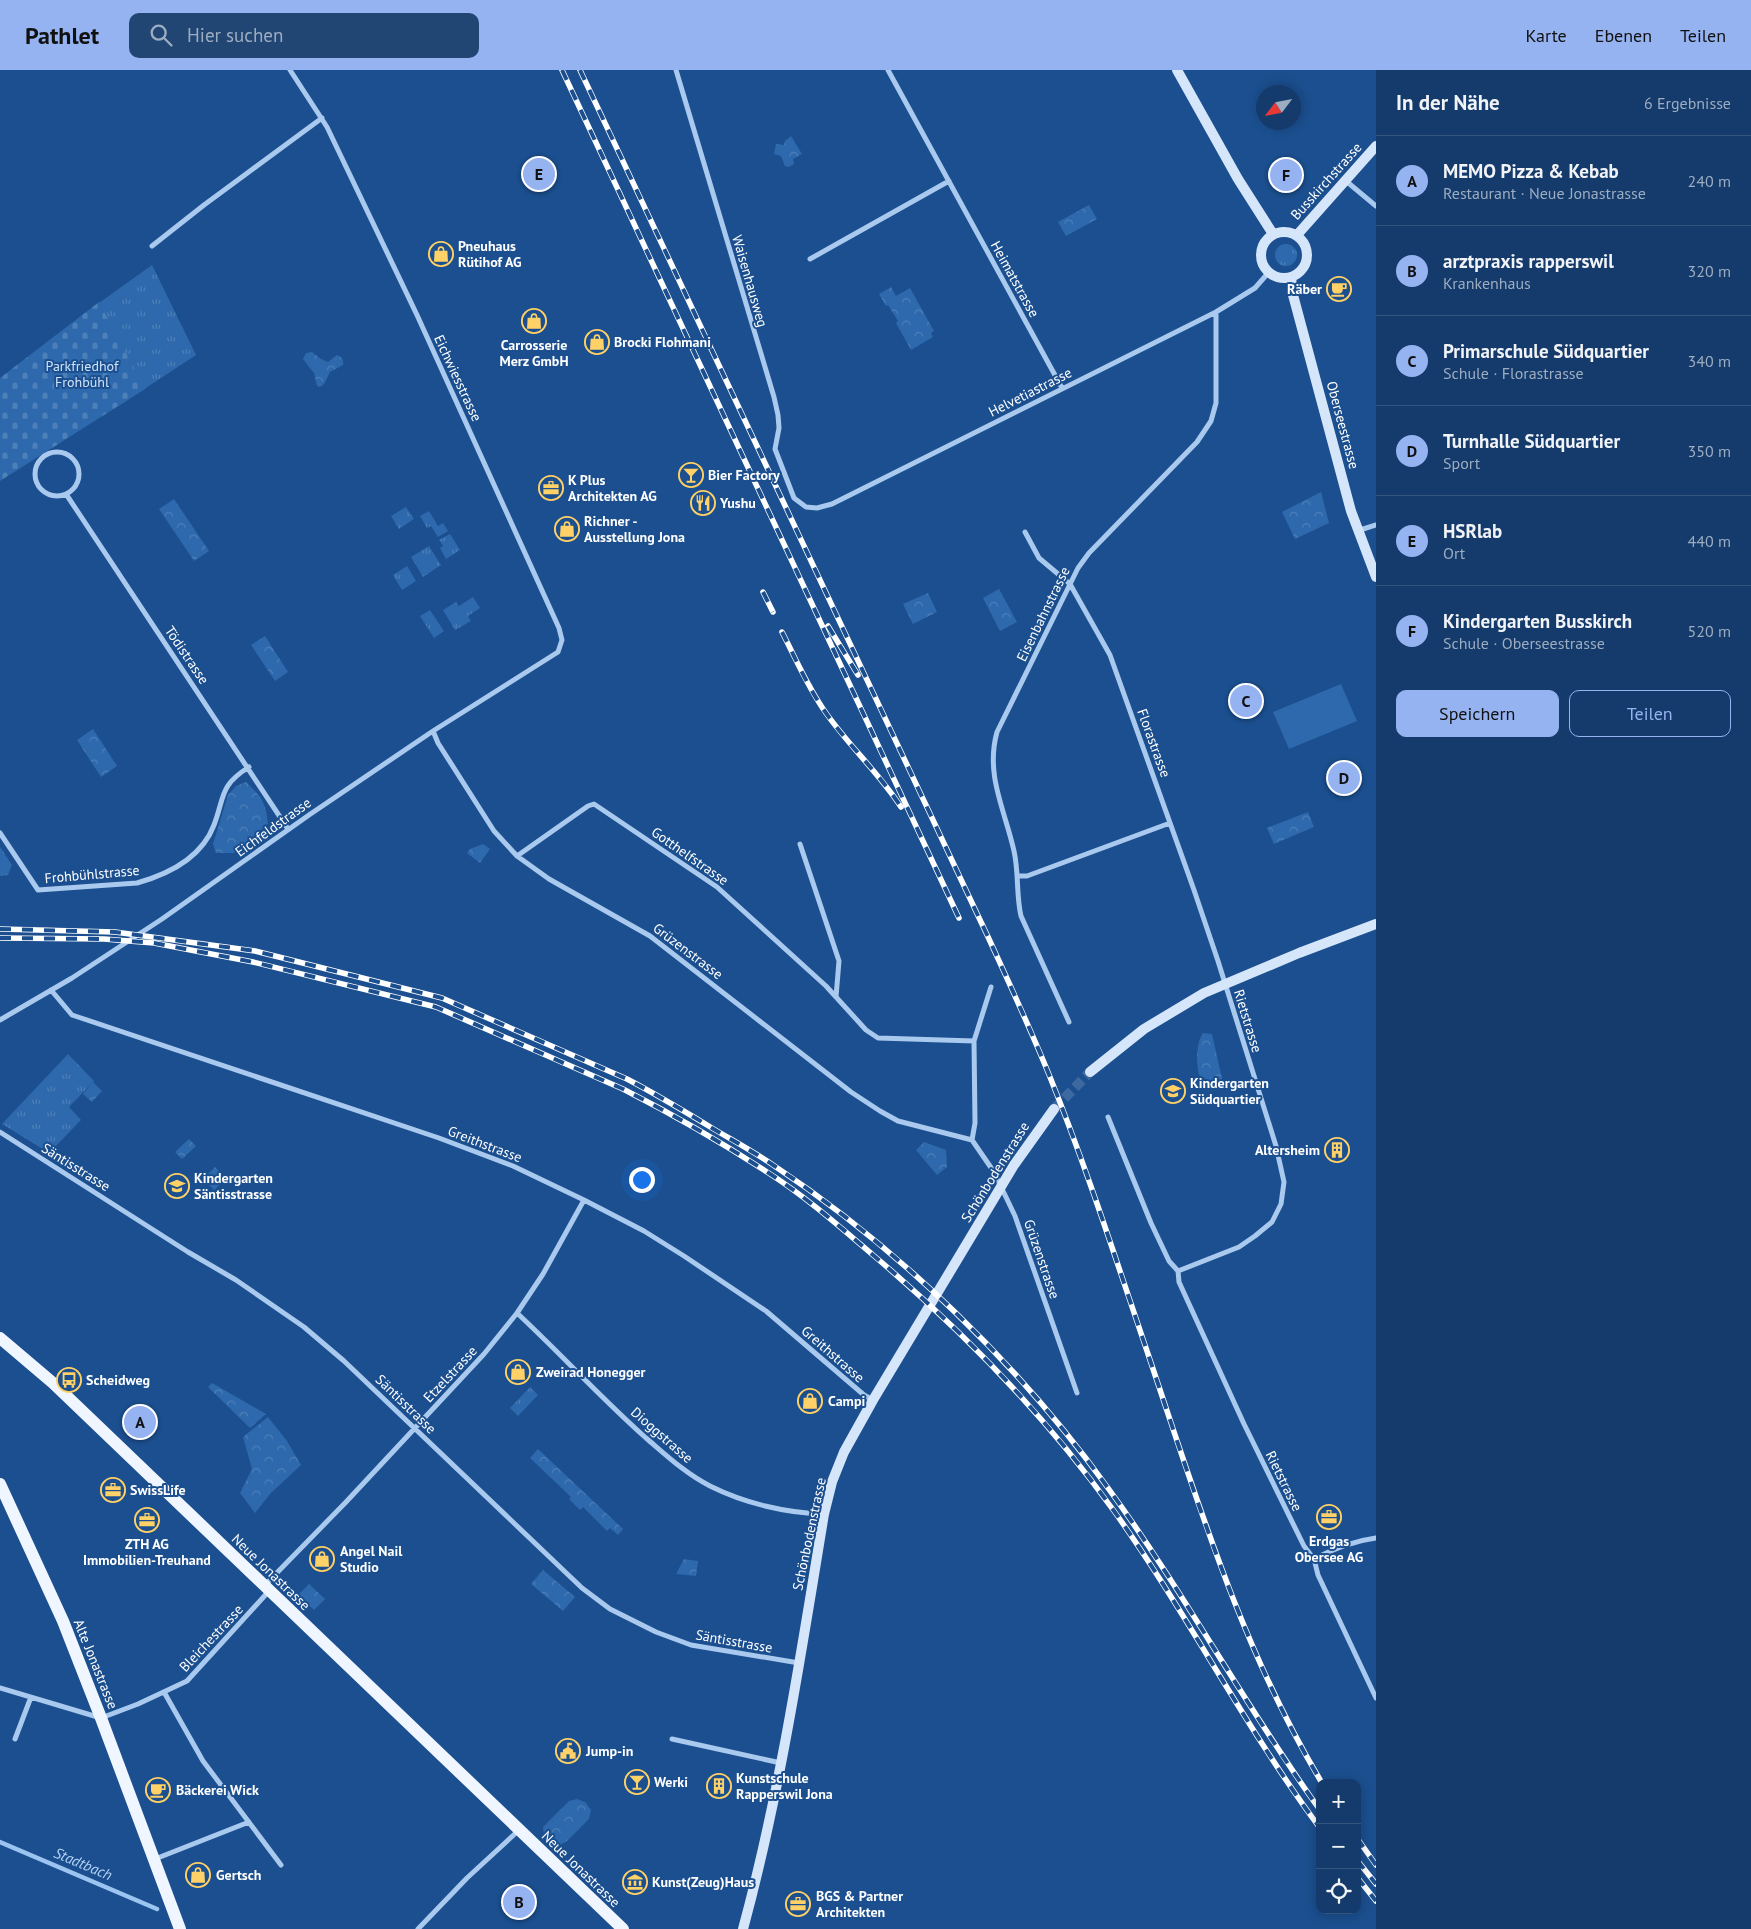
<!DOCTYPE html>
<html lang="de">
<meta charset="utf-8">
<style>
:root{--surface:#143b6b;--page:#214673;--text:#f1f3f6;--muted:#9dadc1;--line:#33557e;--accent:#95b2f1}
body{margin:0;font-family:"PT Sans",sans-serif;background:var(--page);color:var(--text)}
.controls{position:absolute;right:15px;bottom:15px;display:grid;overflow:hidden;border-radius:10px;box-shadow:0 2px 12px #0003}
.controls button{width:45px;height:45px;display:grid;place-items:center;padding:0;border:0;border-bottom:1px solid var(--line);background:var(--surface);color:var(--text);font:25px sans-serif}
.compass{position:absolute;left:1256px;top:15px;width:45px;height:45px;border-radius:50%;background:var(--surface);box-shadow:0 2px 12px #0003;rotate:238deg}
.you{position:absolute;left:641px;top:1109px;width:18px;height:18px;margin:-12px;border:4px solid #fff;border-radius:50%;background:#1a73e8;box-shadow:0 0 0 8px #1a73e833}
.badge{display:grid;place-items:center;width:32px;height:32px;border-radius:50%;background:var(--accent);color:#111;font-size:16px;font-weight:700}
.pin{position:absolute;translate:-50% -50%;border:2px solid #fff;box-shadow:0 1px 5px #0006}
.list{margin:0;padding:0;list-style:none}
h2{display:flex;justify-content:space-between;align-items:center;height:65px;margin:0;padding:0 20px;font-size:21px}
h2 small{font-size:16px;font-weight:400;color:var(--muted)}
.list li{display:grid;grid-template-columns:32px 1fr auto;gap:15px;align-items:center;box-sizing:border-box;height:90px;padding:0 20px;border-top:1px solid var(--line)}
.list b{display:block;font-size:19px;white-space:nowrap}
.list p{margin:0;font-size:16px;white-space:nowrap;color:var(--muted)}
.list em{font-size:16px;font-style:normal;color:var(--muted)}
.actions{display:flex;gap:10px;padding:15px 20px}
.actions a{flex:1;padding:11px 0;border:1px solid var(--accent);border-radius:10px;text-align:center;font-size:18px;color:var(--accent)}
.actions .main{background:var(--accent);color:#111}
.icon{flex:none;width:28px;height:28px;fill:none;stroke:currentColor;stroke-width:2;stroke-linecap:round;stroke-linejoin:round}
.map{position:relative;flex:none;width:1376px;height:1859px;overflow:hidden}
header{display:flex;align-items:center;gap:30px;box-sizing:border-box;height:70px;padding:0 25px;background:var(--accent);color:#111}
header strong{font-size:24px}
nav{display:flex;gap:28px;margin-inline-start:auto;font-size:18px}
.search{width:350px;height:45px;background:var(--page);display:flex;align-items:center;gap:12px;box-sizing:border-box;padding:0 18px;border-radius:10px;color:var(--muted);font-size:19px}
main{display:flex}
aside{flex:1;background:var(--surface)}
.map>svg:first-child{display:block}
</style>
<header>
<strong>Pathlet</strong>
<div class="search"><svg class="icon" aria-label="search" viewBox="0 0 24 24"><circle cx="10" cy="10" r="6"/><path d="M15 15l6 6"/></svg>Hier suchen</div>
<nav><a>Karte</a><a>Ebenen</a><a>Teilen</a></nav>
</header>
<main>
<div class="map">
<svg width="1376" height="1859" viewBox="0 0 1376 1859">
<defs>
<pattern id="grass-tufts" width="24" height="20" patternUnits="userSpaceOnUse" patternTransform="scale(1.25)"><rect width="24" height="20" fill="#2e69ad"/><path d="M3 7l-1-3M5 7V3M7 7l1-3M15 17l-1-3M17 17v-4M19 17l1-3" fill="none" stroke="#4d80b9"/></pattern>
<pattern id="forest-crowns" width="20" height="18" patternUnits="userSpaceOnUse" patternTransform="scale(1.25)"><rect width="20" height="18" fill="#2e69ad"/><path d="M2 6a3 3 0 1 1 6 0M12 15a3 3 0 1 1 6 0" fill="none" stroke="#4d80b9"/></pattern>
<pattern id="cemetery-stones" width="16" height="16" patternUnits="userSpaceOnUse" patternTransform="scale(1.25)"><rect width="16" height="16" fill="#2e69ad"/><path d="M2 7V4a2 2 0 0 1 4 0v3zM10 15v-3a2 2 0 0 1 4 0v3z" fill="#4d80b9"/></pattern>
</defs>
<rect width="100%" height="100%" fill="#1b4f8f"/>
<!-- grass -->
<path fill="url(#grass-tufts)" d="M1275 185a11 11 0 1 1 22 0a11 11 0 1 1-22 0Z
M152,195L196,285L117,337L92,238Z
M406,437L414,449L399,459L391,446Z
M429,441L438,456L443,453L448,461L438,467L431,456L427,458L420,446Z
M450,464L460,480L446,489L440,478L443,476L439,470Z
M429,476L441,495L423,507L411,487Z
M407,496L416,511L402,520L393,505Z
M473,527L480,538L468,546L471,551L455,560L443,540L456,532L459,536Z
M430,540L444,561L434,568L420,546Z
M0,777L12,795L8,805L0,806Z
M68,984L94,1011L69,1037L81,1050L49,1083L2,1054Z
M530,1317L538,1325L518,1346L510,1338Z"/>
<!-- forest -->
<path fill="url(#forest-crowns)" d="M791,66L802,84L793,89L794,94L789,97L785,96L781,86L774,84L776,74L784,75L785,71Z
M1089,135L1097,149L1066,166L1058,152Z
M891,217L896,226L910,218L934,261L931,263L933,267L911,280L896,253L898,251L888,235L886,236L879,224Z
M312,282L321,289L328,292L337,285C342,287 344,290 343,295L330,302L324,314L320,317L317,316L314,303L303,289L306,283Z
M1321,422L1329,453L1295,469L1282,442Z
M174,429L209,481L194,491L159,439Z
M999,519L1017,552L1000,561L983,528Z
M928,523L937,542L913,554L903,534Z
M265,566L288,602L275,611L251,575Z
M93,659L117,696L101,707L77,670Z
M246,712C262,727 266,733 268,754L234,783H216L213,774L228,725L236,716Z
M1308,742L1314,757L1274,774L1267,758Z
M483,774L490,779L480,793L467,783L470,779Z
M1203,963L1212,964L1223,1013L1209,1011L1199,1005C1196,993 1196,973 1203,963Z
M93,1012L102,1021L92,1032L83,1024Z
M189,1069L196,1076L182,1089L175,1082Z
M924,1072L946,1080L947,1097L937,1105L916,1080Z
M215,1097L226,1108L214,1120L203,1109Z
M212,1313L266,1344L250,1358L208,1317Z
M268,1347L287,1371L301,1395L270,1424L255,1443L240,1423L252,1399L243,1367Z
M538,1379L623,1459L618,1465L610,1458L607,1461L583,1437L580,1440L569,1429L571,1427L530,1388Z
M684,1489L698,1491L696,1506L676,1504Z
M543,1500L575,1527L563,1541L531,1514Z
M309,1514L325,1529L314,1540L298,1525Z
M577,1729L585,1732L591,1740L589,1749L567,1771L560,1775L551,1773L544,1765L543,1757L569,1731Z"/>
<!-- cemetery -->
<path fill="url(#cemetery-stones)" d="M99,232L145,319L0,411V308Z"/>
<!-- pitch -->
<path fill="#2e69ad" d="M1341,614L1357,651L1289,679L1273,642Z"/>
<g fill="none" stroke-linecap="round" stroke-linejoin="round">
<!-- stream -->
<path stroke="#9cc4f0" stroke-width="4.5" d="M0,1772L157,1839"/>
<!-- secondary-tunnel -->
<path stroke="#3d69a0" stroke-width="10" stroke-dasharray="10 5" stroke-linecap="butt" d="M1054,1039L1090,1002"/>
<!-- street -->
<path stroke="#a9c9ee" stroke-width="5" d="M676,0L774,327L778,345L779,358L775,379L794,428L806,437L817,438L832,434L1216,242L1255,218L1269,202
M888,0L1062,318
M1346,111L1376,136
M152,176L204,135L322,48
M810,189L949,111
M35 404a22 22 0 1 1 44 0a22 22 0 1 1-44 0Z
M66,424L288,759
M1357,461L1376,455
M1025,462L1039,488L1070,514L1110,585L1194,820L1218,891L1276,1076L1284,1112L1281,1134L1272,1152L1255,1166L1239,1177L1178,1201
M433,661L438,673L494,761L517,786L549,809L650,866L851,1022L880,1041L898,1051L972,1070L994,1102L1015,1146L1077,1323
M0,763L38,820L137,813C169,804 202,787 214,755C225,726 219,716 249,697
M800,774L839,891L836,927
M517,786L588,736L594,734L717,817L826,916L866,960L878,968L974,971
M1018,806H1027L1170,753
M51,920L72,945L439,1068L513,1096L584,1130L644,1161L684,1186L766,1241L864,1325L873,1330
M0,950L72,908L162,849L309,745L433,661L558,582L562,570L559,558L417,245L327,57L290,0
M1069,952L1021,846C1016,825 1019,803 1014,781C1005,740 985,705 997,662L1078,498L1089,483L1197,372L1211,351L1216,333V242
M1108,1047L1151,1153L1169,1191L1178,1201L1179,1212L1244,1354L1304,1476L1314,1489L1318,1505L1376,1628
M0,1062L188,1182L236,1210L304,1257L344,1291L582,1518L610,1539L656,1562L691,1575L799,1593
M972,1070L975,1053L974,971L991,917
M517,1243C561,1284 601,1328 646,1368C666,1385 686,1404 710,1416C744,1433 785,1443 824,1444
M1314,1489C1335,1478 1353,1471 1376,1468
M264,1516L346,1432L484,1284L517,1243L543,1204L584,1130
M0,1618L101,1648L138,1634L187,1611L269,1521
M164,1622L203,1691L281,1795
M15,1669L31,1627
M672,1669L781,1693
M155,1789L249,1752
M418,1859L467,1808L518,1761"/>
<!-- secondary -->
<path stroke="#d6e6fa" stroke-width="10" d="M1177,0L1238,109L1273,164
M1261 185a23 23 0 1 1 46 0a23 23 0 1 1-46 0Z
M1297,165L1376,76
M1291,207L1293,225L1351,441L1376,507
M1090,1002L1144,959L1204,923L1299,883L1376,854
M743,1859C780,1723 801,1583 824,1444L832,1412L844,1382L873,1330L1014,1095L1054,1039"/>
<!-- primary -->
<path stroke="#f0f6ff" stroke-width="12" d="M0,1268L53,1313L623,1859
M0,1414L63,1551L101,1648L180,1859"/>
<defs>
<path id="rail" d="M562,0L959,848
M580,0L989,869C1010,915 1031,960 1050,1007C1087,1099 1117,1193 1149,1287C1198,1432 1242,1580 1322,1713
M763,522L773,542
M828,556L858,605
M782,562C796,589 808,618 826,643C849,676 879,703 901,737
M0,859L115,862L255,881L442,928L627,1009C656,1024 684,1041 712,1058C732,1070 754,1082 773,1095C900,1179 1020,1296 1108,1418C1184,1522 1245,1636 1320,1740
M0,868L104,869L154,873L253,892L436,937L623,1019C672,1044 721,1072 767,1102C805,1126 839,1156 873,1185C963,1261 1045,1345 1114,1441C1187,1543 1244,1656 1320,1758
M1357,1768L1376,1795
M1357,1790L1376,1814
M1357,1807L1376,1831"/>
</defs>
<!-- rail casing -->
<use href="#rail" stroke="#fff" stroke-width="5.5"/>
<!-- rail -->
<use href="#rail" stroke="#1b4f8f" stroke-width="4" stroke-dasharray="11" stroke-linecap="butt"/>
</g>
<!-- icons -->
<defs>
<symbol id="shop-ring" viewBox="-11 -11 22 22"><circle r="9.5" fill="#1b4f8f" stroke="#ffd166" stroke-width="1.5"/><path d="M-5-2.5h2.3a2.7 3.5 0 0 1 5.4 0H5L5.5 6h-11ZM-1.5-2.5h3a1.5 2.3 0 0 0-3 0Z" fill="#ffd166"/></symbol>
<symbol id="cafe-ring" viewBox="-11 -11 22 22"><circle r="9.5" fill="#1b4f8f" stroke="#ffd166" stroke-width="1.5"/><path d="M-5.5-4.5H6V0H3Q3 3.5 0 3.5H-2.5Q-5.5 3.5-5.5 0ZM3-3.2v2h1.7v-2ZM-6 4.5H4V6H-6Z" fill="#ffd166"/></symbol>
<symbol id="bar-ring" viewBox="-11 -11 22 22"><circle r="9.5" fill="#1b4f8f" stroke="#ffd166" stroke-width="1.5"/><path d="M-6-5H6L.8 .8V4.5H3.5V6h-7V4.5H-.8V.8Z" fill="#ffd166"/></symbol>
<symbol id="office-ring" viewBox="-11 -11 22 22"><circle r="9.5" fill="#1b4f8f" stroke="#ffd166" stroke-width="1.5"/><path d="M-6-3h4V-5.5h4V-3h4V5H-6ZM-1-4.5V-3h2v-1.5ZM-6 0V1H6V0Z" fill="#ffd166"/></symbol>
<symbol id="restaurant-ring" viewBox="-11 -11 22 22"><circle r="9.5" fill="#1b4f8f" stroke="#ffd166" stroke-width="1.5"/><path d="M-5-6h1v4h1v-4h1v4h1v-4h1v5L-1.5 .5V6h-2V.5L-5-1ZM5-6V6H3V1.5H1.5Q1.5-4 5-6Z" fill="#ffd166"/></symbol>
<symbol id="school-ring" viewBox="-11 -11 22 22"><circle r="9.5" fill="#1b4f8f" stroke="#ffd166" stroke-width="1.5"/><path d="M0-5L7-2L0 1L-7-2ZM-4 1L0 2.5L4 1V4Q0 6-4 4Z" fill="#ffd166"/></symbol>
<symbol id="building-ring" viewBox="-11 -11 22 22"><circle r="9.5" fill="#1b4f8f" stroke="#ffd166" stroke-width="1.5"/><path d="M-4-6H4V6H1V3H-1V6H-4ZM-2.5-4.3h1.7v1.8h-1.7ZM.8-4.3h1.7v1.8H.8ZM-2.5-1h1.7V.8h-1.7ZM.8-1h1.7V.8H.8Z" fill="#ffd166"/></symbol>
<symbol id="bus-ring" viewBox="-11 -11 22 22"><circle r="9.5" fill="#1b4f8f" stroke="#ffd166" stroke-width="1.5"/><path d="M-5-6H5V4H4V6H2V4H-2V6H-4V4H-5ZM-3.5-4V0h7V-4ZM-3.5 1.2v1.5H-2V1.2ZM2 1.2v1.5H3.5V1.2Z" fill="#ffd166"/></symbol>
<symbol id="civic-ring" viewBox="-11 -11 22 22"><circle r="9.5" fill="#1b4f8f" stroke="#ffd166" stroke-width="1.5"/><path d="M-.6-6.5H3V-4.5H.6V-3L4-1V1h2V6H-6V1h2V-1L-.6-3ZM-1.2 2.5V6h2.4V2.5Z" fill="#ffd166"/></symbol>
<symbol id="museum-ring" viewBox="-11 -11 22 22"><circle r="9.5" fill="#1b4f8f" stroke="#ffd166" stroke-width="1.5"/><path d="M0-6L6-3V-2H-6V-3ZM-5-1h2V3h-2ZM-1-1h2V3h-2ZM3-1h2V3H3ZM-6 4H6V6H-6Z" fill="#ffd166"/></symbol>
</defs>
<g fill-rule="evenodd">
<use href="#shop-ring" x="427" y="170" width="28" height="28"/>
<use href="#cafe-ring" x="1325" y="205" width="28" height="28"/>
<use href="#shop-ring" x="520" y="237" width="28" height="28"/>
<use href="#shop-ring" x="583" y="258" width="28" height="28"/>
<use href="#bar-ring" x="677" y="391" width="28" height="28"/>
<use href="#office-ring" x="537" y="404" width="28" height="28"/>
<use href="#restaurant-ring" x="689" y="419" width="28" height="28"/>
<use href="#shop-ring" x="553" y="445" width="28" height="28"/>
<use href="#school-ring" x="1159" y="1007" width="28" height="28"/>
<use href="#building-ring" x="1323" y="1066" width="28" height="28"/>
<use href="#school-ring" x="163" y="1102" width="28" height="28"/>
<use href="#shop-ring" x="504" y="1288" width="28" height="28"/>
<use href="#bus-ring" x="55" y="1296" width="28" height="28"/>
<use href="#shop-ring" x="796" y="1317" width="28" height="28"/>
<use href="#office-ring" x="99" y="1406" width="28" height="28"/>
<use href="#office-ring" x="1315" y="1433" width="28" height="28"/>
<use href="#office-ring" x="133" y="1436" width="28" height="28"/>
<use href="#shop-ring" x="308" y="1475" width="28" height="28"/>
<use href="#civic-ring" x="554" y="1667" width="28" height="28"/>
<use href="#bar-ring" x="623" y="1698" width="28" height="28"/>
<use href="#building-ring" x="705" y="1702" width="28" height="28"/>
<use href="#cafe-ring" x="144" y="1706" width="28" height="28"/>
<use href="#shop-ring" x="184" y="1791" width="28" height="28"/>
<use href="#museum-ring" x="621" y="1798" width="28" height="28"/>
<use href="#office-ring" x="784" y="1820" width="28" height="28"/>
</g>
<g text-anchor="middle" stroke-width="4" stroke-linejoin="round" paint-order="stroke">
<!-- street labels -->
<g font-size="14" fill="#fff" stroke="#1b4f8f">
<text transform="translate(1326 111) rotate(-48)" y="5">Busskirchstrasse</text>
<text transform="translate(1015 209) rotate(61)" y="5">Heimatstrasse</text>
<text transform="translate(750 211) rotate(74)" y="5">Waisenhausweg</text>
<text transform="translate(458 308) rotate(65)" y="5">Eichwiesstrasse</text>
<text transform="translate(1030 322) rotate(-27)" y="5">Helvetiastrasse</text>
<text transform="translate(1343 355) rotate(75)" y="5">Oberseestrasse</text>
<text transform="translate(1043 544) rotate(-64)" y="5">Eisenbahnstrasse</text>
<text transform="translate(187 585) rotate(56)" y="5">Tödistrasse</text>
<text transform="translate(1154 673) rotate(70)" y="5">Florastrasse</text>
<text transform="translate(273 757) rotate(-36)" y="5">Eichfeldstrasse</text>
<text transform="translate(690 786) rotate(35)" y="5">Gotthelfstrasse</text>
<text transform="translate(92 804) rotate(-5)" y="5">Frohbühlstrasse</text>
<text transform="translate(688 881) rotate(37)" y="5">Grüzenstrasse</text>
<text transform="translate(1248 951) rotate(73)" y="5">Rietstrasse</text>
<text transform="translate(485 1074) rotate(21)" y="5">Greithstrasse</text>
<text transform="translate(76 1097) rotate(32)" y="5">Säntisstrasse</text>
<text transform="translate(995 1102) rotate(-58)" y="5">Schönbodenstrasse</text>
<text transform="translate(1042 1189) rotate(71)" y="5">Grüzenstrasse</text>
<text transform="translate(833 1284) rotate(41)" y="5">Greithstrasse</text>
<text transform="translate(450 1304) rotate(-47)" y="5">Etzelstrasse</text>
<text transform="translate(406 1334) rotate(44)" y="5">Säntisstrasse</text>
<text transform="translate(662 1365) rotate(41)" y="5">Dioggstrasse</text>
<text transform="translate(1284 1411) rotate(64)" y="5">Rietstrasse</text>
<text transform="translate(809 1464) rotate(-78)" y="5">Schönbodenstrasse</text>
<text transform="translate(271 1502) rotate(44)" y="5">Neue Jonastrasse</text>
<text transform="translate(211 1568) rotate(-47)" y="5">Bleichestrasse</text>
<text transform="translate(734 1571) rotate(10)" y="5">Säntisstrasse</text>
<text transform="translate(96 1594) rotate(68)" y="5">Alte Jonastrasse</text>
<text transform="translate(581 1799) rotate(44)" y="5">Neue Jonastrasse</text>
</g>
<!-- poi labels -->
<g font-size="14" font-weight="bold" fill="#fff" stroke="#1b4f8f" text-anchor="start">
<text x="458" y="181">Pneuhaus<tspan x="458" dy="16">Rütihof AG</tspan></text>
<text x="1322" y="224" text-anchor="end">Räber</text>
<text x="614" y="277">Brocki Flohmani</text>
<text x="534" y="280" text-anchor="middle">Carrosserie<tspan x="534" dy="16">Merz GmbH</tspan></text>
<text x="708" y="410">Bier Factory</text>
<text x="568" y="415">K Plus<tspan x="568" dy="16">Architekten AG</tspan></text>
<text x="720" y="438">Yushu</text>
<text x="584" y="456">Richner -<tspan x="584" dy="16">Ausstellung Jona</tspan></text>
<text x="1190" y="1018">Kindergarten<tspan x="1190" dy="16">Südquartier</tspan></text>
<text x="1320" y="1085" text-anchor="end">Altersheim</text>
<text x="194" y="1113">Kindergarten<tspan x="194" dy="16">Säntisstrasse</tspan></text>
<text x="536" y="1307">Zweirad Honegger</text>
<text x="86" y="1315">Scheidweg</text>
<text x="828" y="1336">Campi</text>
<text x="130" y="1425">SwissLife</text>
<text x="1329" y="1476" text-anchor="middle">Erdgas<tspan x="1329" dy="16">Obersee AG</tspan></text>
<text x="147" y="1479" text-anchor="middle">ZTH AG<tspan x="147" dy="16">Immobilien-Treuhand</tspan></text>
<text x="340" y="1486">Angel Nail<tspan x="340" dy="16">Studio</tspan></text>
<text x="586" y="1686">Jump-in</text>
<text x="736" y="1713">Kunstschule<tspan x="736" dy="16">Rapperswil Jona</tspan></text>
<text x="654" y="1717">Werki</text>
<text x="176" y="1725">Bäckerei Wick</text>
<text x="216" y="1810">Gertsch</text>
<text x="652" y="1817">Kunst(Zeug)Haus</text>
<text x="816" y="1831">BGS &amp; Partner<tspan x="816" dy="16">Architekten</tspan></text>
</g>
<!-- park labels -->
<g font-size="14" fill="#cfe3fa" stroke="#1b4f8f">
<text x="82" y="301">Parkfriedhof<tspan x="82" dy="16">Frohbühl</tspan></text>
</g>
<!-- water labels -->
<g font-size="15" font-style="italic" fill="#b5d3f5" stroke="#1b4f8f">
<text transform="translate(83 1794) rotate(23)" y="5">Stadtbach</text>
</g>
</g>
</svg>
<div class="controls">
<button>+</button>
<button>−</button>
<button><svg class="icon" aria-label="locate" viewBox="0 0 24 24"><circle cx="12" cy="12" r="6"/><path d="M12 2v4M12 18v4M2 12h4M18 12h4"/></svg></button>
</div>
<svg class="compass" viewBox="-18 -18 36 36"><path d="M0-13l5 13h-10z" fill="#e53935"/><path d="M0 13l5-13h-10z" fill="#9dadc1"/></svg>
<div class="you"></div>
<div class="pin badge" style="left:140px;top:1352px">A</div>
<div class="pin badge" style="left:519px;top:1832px">B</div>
<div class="pin badge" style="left:1246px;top:631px">C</div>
<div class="pin badge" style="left:1344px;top:708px">D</div>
<div class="pin badge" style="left:539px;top:104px">E</div>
<div class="pin badge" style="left:1286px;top:105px">F</div>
</div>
<aside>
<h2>In der Nähe<small>6 Ergebnisse</small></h2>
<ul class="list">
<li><span class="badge">A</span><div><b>MEMO Pizza &amp; Kebab</b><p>Restaurant · Neue Jonastrasse</p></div><em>240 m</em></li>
<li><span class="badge">B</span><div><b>arztpraxis rapperswil</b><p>Krankenhaus</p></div><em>320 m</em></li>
<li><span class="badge">C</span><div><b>Primarschule Südquartier</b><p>Schule · Florastrasse</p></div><em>340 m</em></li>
<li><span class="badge">D</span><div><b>Turnhalle Südquartier</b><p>Sport</p></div><em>350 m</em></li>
<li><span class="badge">E</span><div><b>HSRlab</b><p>Ort</p></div><em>440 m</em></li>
<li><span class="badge">F</span><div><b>Kindergarten Busskirch</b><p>Schule · Oberseestrasse</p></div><em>520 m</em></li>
</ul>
<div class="actions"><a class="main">Speichern</a><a>Teilen</a></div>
</aside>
</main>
